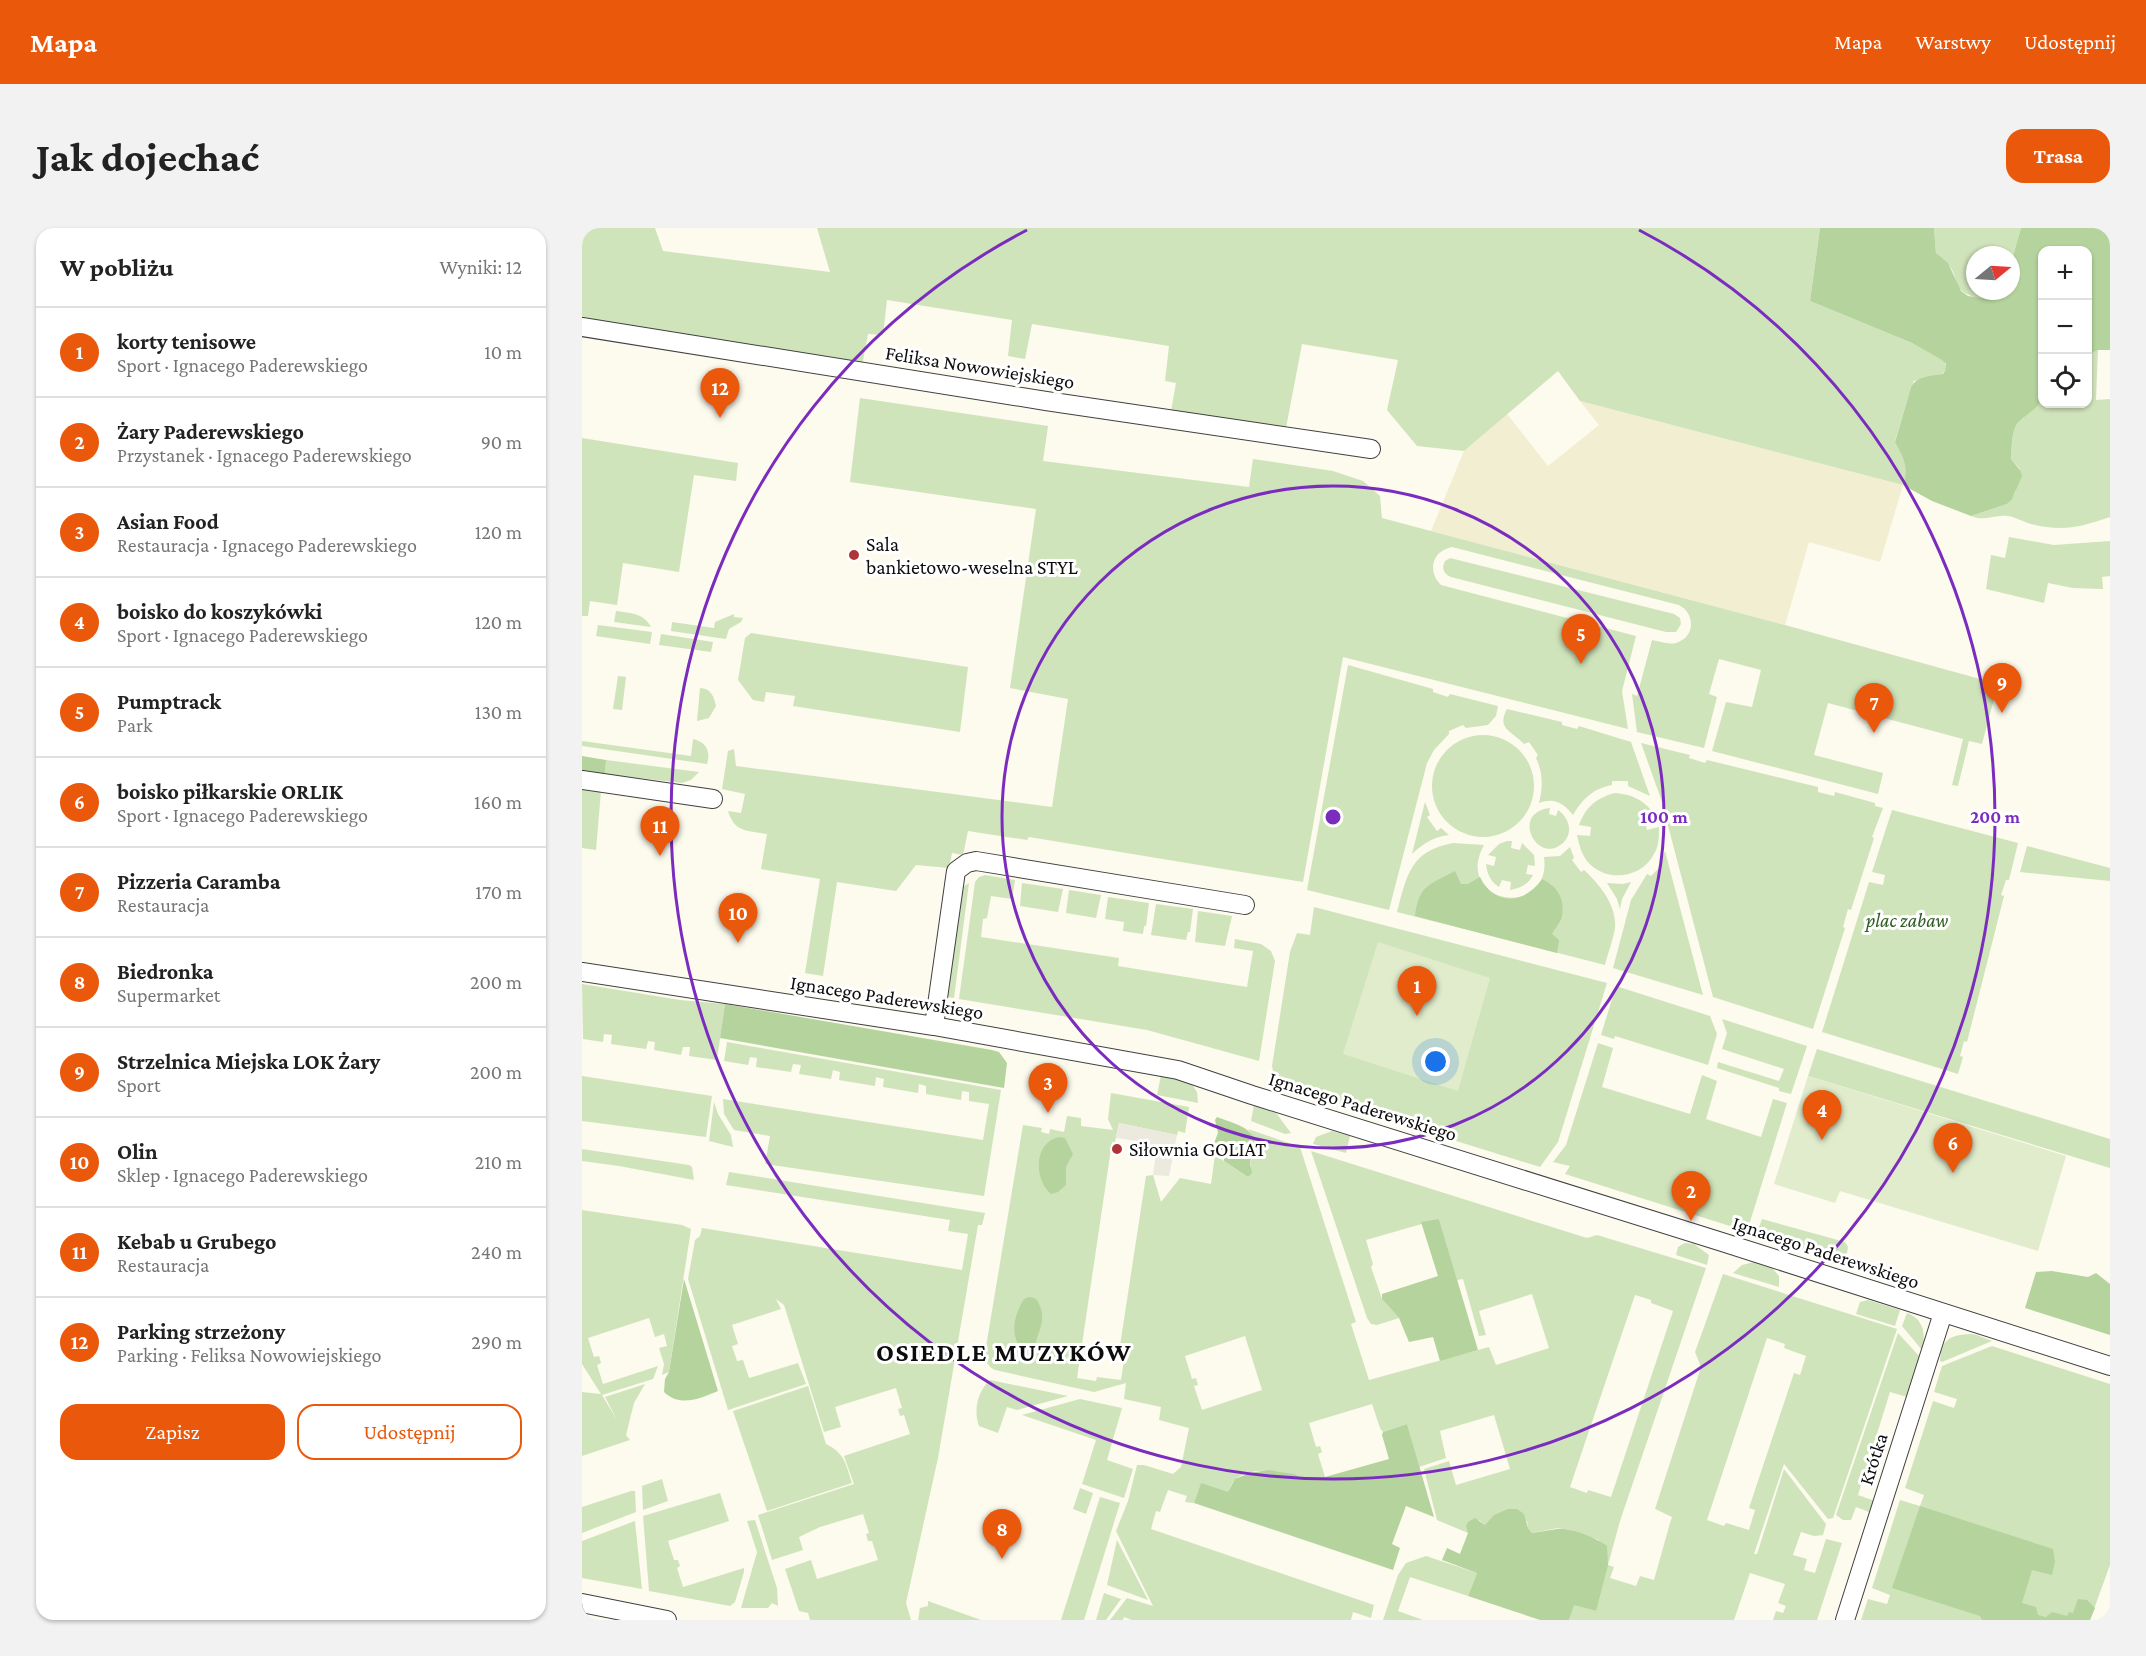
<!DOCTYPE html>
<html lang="pl">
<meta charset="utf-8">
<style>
:root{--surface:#fff;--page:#f2f2f2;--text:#222;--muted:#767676;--line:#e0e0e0;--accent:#ea580c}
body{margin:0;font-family:"Crimson Pro",serif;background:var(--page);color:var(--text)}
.controls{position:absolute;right:18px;top:18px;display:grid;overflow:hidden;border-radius:12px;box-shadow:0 2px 4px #0004}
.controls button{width:54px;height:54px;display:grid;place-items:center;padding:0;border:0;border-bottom:2px solid var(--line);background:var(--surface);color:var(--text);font:30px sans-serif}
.compass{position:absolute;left:1384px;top:18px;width:54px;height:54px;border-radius:50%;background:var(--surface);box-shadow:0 2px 4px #0004;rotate:72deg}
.you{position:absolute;left:854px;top:834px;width:21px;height:21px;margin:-15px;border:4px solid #fff;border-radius:50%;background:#1a73e8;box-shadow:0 0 0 9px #1a73e833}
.badge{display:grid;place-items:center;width:39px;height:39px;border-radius:50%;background:var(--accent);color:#fff;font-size:20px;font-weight:700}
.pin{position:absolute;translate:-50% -50px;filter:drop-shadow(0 2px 3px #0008)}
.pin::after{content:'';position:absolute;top:32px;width:21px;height:18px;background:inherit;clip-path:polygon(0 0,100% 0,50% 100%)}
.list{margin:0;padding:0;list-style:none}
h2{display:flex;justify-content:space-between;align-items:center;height:78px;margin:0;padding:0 24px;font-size:26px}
h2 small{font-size:20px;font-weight:400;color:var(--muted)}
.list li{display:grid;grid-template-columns:39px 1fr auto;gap:18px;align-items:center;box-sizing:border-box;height:90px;padding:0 24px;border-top:2px solid var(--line)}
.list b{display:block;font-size:22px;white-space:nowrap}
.list p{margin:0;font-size:20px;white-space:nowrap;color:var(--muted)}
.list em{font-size:20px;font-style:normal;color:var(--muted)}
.actions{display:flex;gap:12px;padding:18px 24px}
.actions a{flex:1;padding:14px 0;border:2px solid var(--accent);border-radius:18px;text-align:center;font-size:21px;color:var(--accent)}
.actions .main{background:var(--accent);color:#fff}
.icon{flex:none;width:33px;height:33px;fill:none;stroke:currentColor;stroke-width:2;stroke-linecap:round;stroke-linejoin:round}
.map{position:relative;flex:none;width:1528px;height:1392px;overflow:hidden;border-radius:18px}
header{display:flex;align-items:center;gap:36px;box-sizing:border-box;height:84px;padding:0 30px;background:var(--accent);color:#fff}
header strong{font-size:28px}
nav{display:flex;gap:33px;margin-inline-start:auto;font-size:21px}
.intro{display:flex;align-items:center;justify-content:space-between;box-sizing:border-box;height:144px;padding:0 36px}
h1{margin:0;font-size:42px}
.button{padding:15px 27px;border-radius:18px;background:var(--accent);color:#fff;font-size:21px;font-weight:700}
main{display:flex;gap:36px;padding:0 36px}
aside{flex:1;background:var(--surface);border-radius:18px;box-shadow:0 2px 4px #0004}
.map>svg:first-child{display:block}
</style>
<header>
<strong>Mapa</strong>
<nav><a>Mapa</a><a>Warstwy</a><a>Udostępnij</a></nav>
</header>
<div class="intro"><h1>Jak dojechać</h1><a class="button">Trasa</a></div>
<main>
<aside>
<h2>W pobliżu<small>Wyniki: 12</small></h2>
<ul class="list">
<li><span class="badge">1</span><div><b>korty tenisowe</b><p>Sport · Ignacego Paderewskiego</p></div><em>10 m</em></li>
<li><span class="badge">2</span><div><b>Żary Paderewskiego</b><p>Przystanek · Ignacego Paderewskiego</p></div><em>90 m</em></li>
<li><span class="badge">3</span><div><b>Asian Food</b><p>Restauracja · Ignacego Paderewskiego</p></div><em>120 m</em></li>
<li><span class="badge">4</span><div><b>boisko do koszykówki</b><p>Sport · Ignacego Paderewskiego</p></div><em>120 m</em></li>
<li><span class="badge">5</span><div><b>Pumptrack</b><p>Park</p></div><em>130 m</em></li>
<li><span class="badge">6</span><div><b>boisko piłkarskie ORLIK</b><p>Sport · Ignacego Paderewskiego</p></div><em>160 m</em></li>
<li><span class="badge">7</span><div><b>Pizzeria Caramba</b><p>Restauracja</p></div><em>170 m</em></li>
<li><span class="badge">8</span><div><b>Biedronka</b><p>Supermarket</p></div><em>200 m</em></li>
<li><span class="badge">9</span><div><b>Strzelnica Miejska LOK Żary</b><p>Sport</p></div><em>200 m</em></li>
<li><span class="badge">10</span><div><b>Olin</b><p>Sklep · Ignacego Paderewskiego</p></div><em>210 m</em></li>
<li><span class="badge">11</span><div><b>Kebab u Grubego</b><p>Restauracja</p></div><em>240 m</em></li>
<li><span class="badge">12</span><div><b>Parking strzeżony</b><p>Parking · Feliksa Nowowiejskiego</p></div><em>290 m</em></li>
</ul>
<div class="actions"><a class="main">Zapisz</a><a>Udostępnij</a></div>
</aside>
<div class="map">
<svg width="1528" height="1392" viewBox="0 0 1528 1392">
<rect width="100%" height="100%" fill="#fdfaee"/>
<!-- farmland -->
<path fill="#f1eed1" d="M998,173L1321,257L1298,334L1227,314L1203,397L849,303L882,223L925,186L966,238L1017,197Z"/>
<!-- green -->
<path fill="#d0e4bb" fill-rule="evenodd" d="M0,0H73L81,23L248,44L235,0H1238L1228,73L1330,115L1361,132C1364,136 1366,141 1360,146L1332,153L1329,159L1313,213C1321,229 1327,239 1321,257L998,173L976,143L882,223L835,218L805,182L816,132L720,116L704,200L589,183L594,155L583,153L587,118L450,96L443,131L426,128L430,92L305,72L301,107L286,106L280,138L0,93Z
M1352,0H1439L1429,35V27H1393V63H1417C1409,69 1405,73 1395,70C1366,61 1380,51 1365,35C1362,31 1357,29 1354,25Z
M1516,122L1514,172L1528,171V289C1499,299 1480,304 1449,296C1441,294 1434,289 1426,288C1413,286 1402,294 1389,288L1425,276L1433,265L1438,241L1429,231C1430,221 1429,207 1434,198C1441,186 1455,184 1460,171V176H1506V127Z
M278,170L466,198L461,233L667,259L671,231L751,243L781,253L798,268L800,290L1203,397L1416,456L1400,516L1387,513L1376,558L1370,557L1381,511L1246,475L1232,527L1301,545L1296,566L1130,523L1144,474L1170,479L1179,442L1137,431L1127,466L1135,469L1122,520L1055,504L1050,466L1055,468L1070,412C1077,413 1087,417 1094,415C1114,409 1113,385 1097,377L870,319C850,323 845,343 859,357L1054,408L1040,463L1046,501L761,429L721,654L447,609L445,612L386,603L381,627L370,625L367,640L334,637L314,663L255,654L241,748L223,745L238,651L179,641L185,606C164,602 153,605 146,583L159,585L163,566L140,561L146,523L152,521L154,538L470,579L486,471L428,460L454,281L268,254Z
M0,210L156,235L154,253L112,247L97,344L41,335L35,377L8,373L6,388H0Z
M1427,309L1472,317L1528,313V348L1520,349L1521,361L1491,360L1466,355L1462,375L1404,361L1409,327L1423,330Z
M868,330L1092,386L1098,390L1099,396L1094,404H1084L869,349C862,346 859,341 863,333Z
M34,383C48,385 62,385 69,399L32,394Z
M152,386V389L161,390L159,394L147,401L144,411L89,403L90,394L132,400L133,394Z
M16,397L70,404L68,416L14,408Z
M169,405L386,439L378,504L211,478L213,468L184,464L182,474L171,472L156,452L163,410Z
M79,406L131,414L129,424L77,417Z
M766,437L851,461V464L866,469L868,466L916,478L914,488L906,497L884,500L881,497L867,503V506L852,522L845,535L807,682L725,662Z
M36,448L44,449L40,482L31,481Z
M118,460C129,460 132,469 134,478L127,490L115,493Z
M925,481L980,494V497L995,501L997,498L1049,514L1068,568L1046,558V553H1030V557C1012,560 1000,571 991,587C982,575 972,569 957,575C961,559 961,545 954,530L956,527L947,514L942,516C930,503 914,501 925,481Z
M850 558a51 51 0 1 1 102 0a51 51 0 1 1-102 0Z
M111,511C124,514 129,523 125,536L0,518V513L109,528Z
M1059,515L1108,527L1107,530L1123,535L1125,532L1236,559V564L1252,568L1253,564L1293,575V578L1301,580L1290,609L1292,610L1269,682L1266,681L1261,699L1263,700L1231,801L1131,769L1079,571Z
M24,532L117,544L109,552L100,555L23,546Z
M0,561L19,563L14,622L0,620Z
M1032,565C1051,566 1065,573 1075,591L1063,594L1065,602L1077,599C1077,609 1077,618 1072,626C1059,651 1023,655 1005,633C999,625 997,616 995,607L1008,608L1009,599L997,597C1004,579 1013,571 1032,565Z
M843,574L848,587L845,589L855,603L859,600L867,607C851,609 842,615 830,626Z
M968,580L967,586L974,588L976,582C986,589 992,603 982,614C956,640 927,584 968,580Z
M1310,582L1436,615L1427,652H1424L1419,667L1422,668L1385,814L1382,813L1378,828L1381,829L1376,846L1240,804L1287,654L1301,657L1303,647L1290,644Z
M925,613H930L929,620L938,622L940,615L952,627L953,638L946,637L944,646L951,647C946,657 938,660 928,662L929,654L920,652L917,659C909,654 905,646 904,636L912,638L914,629L906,627L917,616Z
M871,615L902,617C870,676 970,693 962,629L978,628L988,619L992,630L990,632L999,644L1002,642C1017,656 1035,677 1033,700C1031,712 1026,725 1023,737L815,684C825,647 828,623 871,615Z
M1445,618L1528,640V653L1438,644Z
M1083,623L1121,767L1031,740L1049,672L1065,646L1069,648L1080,637L1078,634Z
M403,647L433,652L430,671L409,668L405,690L401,691L399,709L537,730L536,738L665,759L671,723L652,720L653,711L679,716L689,723L693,733L677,833L565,802L377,771L393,654L397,649Z
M1049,654L1040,671L1038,681L1035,671L1025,655L1041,656Z
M387,655L372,770L359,768L379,660Z
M440,655L481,661L476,684L438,678Z
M487,662L519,667L514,690L484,685Z
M526,669L567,675L564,698H562L561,706L541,703L542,694L523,691Z
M574,676L611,681L608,704H606L604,712L569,707Z
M732,679L1025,755L976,914L958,939L704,860L692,847L690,838L708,724L715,705L728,707Z
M616,683L650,688L643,718L613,714Z
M0,756L98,772L143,776L135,832L107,828L108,819H101L99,827L72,822L73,814L66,813L64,821L29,816L30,807L22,806L21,814L1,811Z
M1034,758L1128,788L1135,806L1126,837L1033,808L1032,811L1019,807Z
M1140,791L1225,818L1209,866L1197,863V860L1135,840L1136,834L1197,853L1202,841L1140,821L1145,805Z
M145,814L419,862L402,968L183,936L188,908L152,902L142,886L141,871L401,912L407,876L387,873V864L380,863L379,872L344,866V858L337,856L336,865L301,859L302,851L294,849L293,858L257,852L258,844L251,842L249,851L217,846L219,837L211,836L209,844L174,839L175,830L168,829L166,837L142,833Z
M1016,815L1031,820L1020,859L1108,886L1120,847L1135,853L1124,891L1179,909L1191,871L1205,875L1167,997L1154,992L1151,999L983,946L988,938L971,934L984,917Z
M1235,821L1528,911V940L1226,848Z
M579,847L609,855L615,864L616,875L575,867Z
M0,848L130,868L124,909L0,893Z
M529,865L607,879L603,905L596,903L595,907L537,895L533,914H530L495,1150L514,1153L515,1149L539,1152L542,1132L537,1130V1124L564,948L571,947L579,974L598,950L629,956L633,927L666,949L669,939L668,934C676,922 674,912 666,901L718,919L774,1094L769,1096L787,1152L907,1119L914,1137L967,1120L950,1066L897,1083L904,1107L897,1108L881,1051L875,1052L857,991L784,1012L791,1036L789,1039L800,1071L817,1090L795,1097L789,1096L785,1090L729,923L1005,1010L1015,1007L1124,1040L1038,1293L1026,1337L1032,1339L1028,1350L1054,1358L1058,1348L1072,1352L1088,1295L1090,1289L1073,1281L1119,1139L1113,1124L1141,1046L1315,1101L1251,1290L1246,1291L1202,1236L1172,1326H1175L1202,1241L1244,1296L1241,1307L1232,1308L1219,1304L1211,1327L1225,1331L1222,1342L1233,1345L1244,1311L1260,1315L1235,1392H1191L1194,1383L1201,1385L1204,1378L1196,1375L1203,1356L1168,1345L1152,1392H987L991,1376L1014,1383L1017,1312L989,1302L976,1300L950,1305L946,1300L945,1293L903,1297L897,1292L886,1305L855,1292L842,1241L867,1233L874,1257L928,1241L912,1187L858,1203L864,1230L837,1239L825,1196L801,1204L798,1200L790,1176L727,1195L734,1219L738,1218L740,1224L736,1226L743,1249L723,1252C707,1242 668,1237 653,1252C650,1254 648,1261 646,1265L619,1256L612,1275L603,1274L605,1268L586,1262L578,1284L574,1283L569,1301L792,1377L789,1390L771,1384L769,1392H550L542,1389L541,1392H528L545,1370L571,1378L534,1303L546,1273L555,1237H562L591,1246L599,1239L607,1200L577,1192L579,1179L542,1171L544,1155L512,1164L413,1142L409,1140L402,1131L441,897L460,900L459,904L467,906L468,901L482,904L485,888L499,890V898L531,902L526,891ZM1053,1067L1069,1072V1075L1091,1083L1029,1269L1006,1262L1005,1265L988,1259ZM663,1108L680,1162L620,1182L612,1158L616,1157L614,1150L610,1151L603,1128ZM1185,1110L1203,1116L1202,1120L1224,1128L1218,1147L1212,1145L1167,1280L1173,1282L1167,1302L1144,1295L1142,1298L1125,1292Z
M132,874L136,886L149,907L151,919L127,913Z
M672,877L694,885L709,905L703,906L669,893Z
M750,903L768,908L764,925L731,916L734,909Z
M0,921L107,937L110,939L112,952L37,938L0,933Z
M147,944L403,985L400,997H396L356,1230L324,1375L329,1392H228L226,1385L217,1383L203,1341L229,1332L235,1351L296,1332L290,1313H286L284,1306L287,1305L281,1286L238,1299L217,1309L221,1322L190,1332L176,1287L272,1256L262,1228L328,1206L322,1187L318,1188L316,1181L320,1180L314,1160L253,1179L259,1199L242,1204L202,1077L194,1071L199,1081L150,1097L156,1116L150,1118L155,1133L161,1132L167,1150L216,1135L224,1156L146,1182L106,1051L113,1012L118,1008L120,1000L380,1042L386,1006L366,1003L368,992L144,957Z
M0,982L100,997L109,1001L87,1144L80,1147L82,1136L77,1120L85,1118L82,1106L73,1109L67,1090L6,1110L12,1129L17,1128L19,1135L15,1137L21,1156L76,1138L71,1151L20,1167L35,1192L23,1169L63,1156L52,1175L44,1207L48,1212L0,1228V1164L19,1166L0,1136Z
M1180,991L1263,1014L1266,1019L1264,1030L1258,1034L1174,1007Z
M1103,1015L1112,1016L1127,1027L1125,1037L1094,1027L1096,1019Z
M1172,1034L1190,1040L1197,1048V1059L1151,1045L1160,1037Z
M1286,1072L1318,1082L1313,1098L1274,1086L1278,1074Z
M1325,1085C1342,1091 1344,1107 1340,1122L1320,1098Z
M1316,1105L1338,1129L1325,1169L1308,1164L1276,1267L1293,1273L1291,1282L1287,1284L1274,1279L1269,1292H1261L1254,1287Z
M1389,1106L1395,1107L1410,1113L1360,1134L1358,1133C1359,1111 1368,1107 1389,1106Z
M1410,1118L1528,1156V1337L1508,1392H1279L1286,1371L1305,1376L1308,1367L1290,1360L1318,1272L1338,1278L1342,1267L1323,1260L1351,1173L1372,1180L1375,1171L1352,1164L1360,1138Z
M408,1152L486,1168L435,1182L425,1179L416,1205L397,1198C391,1181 396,1163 408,1152Z
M226,1158L244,1216C263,1225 264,1237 270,1255L185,1283L151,1183Z
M498,1171L540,1180L525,1232L551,1241L542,1270L500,1256L514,1212L440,1187Z
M80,1251L86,1273L61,1282L60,1258Z
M498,1260L511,1265L504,1286L491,1281Z
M49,1263H53L54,1284L0,1305V1279Z
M138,1265L147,1293L86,1313L92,1332H96L98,1338L95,1340L101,1359L162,1340V1344L153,1374L148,1378L67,1363L61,1288Z
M518,1269L538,1275L502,1392H479Z
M173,1292L195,1360L196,1378L190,1375L186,1380H159L175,1324L165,1293Z
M53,1293L60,1361L0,1350V1313Z
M535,1312L566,1372L525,1357Z
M844,1328L895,1345L886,1368L828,1349L816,1383L841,1392H801L816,1347L824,1335Z
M522,1365L539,1371L524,1392H514Z
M346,1373L399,1392H336L338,1380L346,1378Z"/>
<!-- forest -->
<path fill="#b5d39c" d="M1238,0H1352L1354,25L1366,35L1379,63L1386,68L1405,71L1417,63H1429V35L1439,0H1528V122H1516L1506,127V22H1460V171C1455,183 1443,186 1435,196C1429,205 1430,220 1429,231L1438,242L1440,248L1430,271L1425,276L1389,288L1350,273L1321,257C1327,239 1321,229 1313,214L1329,159C1335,148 1349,148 1361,146L1363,143L1364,136L1360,132L1330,115L1228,73Z
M0,528L24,532L23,546L0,543Z
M873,643L879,656H886L898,649C912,678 942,677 960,651C975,658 983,670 980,688C979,694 973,700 970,706L977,712L975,725L833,688C837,657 847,657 873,643Z
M143,776L410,822L417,824L425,835L422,860L138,810Z
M635,889C650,895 677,900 673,921C672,926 668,931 668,935C668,938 670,942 670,945L666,949L642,933V923C629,917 632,916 636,905L633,892Z
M478,909L483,910L491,926L484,939V957L476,964L469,966C451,951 452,913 478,909Z
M857,991L896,1122L858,1133L851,1109L827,1114L817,1090L800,1071V1066L856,1048L839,994Z
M1470,1043L1506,1049L1514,1045L1528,1056V1107L1443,1080L1454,1044Z
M102,1051L136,1163C118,1170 99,1180 82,1164L83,1151L87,1144Z
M447,1069C455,1070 455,1072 458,1078C464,1092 456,1104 453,1118L448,1120L436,1116C428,1101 434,1084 442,1071Z
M825,1196L852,1289L824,1278L810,1316L818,1320L811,1342L612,1275L619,1255L646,1264L653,1251L668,1245L686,1242L712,1246L723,1252L743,1249L807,1231L800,1207L801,1204Z
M1338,1278L1471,1321L1473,1334L1470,1347L1450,1342L1440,1375L1454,1379L1456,1387L1464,1389L1470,1384L1485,1388L1487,1384L1491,1385L1496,1371L1505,1372L1513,1380L1508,1392H1400L1398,1388L1310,1360Z
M926,1281H935L942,1286L946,1300L950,1305C959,1304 967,1302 975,1301C988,1299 1015,1310 1025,1318L1026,1337L1014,1383L992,1377L987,1392H958L886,1368L895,1345L860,1332L865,1320L878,1326L886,1305L884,1298L886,1294L893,1290L903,1297L912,1287Z"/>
<!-- pitch -->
<path fill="#e1eccc" d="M796,714L908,750L876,863L761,826Z
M1226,848L1484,928L1456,1023L1258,963L1253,975L1192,956Z"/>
<!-- plaza -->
<path fill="#ece9de" d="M537,895L595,907L587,948L571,947L574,925L554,921L555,913L534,910Z"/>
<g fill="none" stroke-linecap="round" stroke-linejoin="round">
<defs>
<path id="minor" d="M0,99L464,173L789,221
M0,552L131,571
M0,744L352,798L596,842L670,867L1140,1014L1528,1138
M352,798L374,643L385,635L394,633L663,677
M0,1375L85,1392
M1263,1392L1361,1085"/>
</defs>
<!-- minor casing -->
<use href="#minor" stroke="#404040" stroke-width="20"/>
<!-- minor -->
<use href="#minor" stroke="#fff" stroke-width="18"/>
</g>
<!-- distance rings -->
<g fill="none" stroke="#7b2cbf" stroke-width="3">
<circle cx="751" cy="589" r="331"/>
<path d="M1057 2A662 662 0 1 1 445 2"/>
</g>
<!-- markers -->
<g fill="#ae3439" stroke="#fff" stroke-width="2">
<circle cx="272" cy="327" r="6"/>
<circle cx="535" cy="921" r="6"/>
</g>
<g text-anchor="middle" stroke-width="6" stroke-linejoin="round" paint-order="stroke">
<!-- street labels -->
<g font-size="20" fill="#0d0d0d" stroke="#fff">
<text transform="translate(398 139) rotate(9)" y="7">Feliksa Nowowiejskiego</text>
<text transform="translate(305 769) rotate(9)" y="7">Ignacego Paderewskiego</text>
<text transform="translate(781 878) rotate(17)" y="7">Ignacego Paderewskiego</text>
<text transform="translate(1244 1024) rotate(18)" y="7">Ignacego Paderewskiego</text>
<text transform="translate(1291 1231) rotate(-72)" y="7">Krótka</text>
</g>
<!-- poi labels -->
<g font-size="20" fill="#0d0d0d" stroke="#fff" text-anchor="start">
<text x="284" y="323">Sala<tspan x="284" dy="23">bankietowo-weselna STYL</tspan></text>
<text x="547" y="928">Siłownia GOLIAT</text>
</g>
<!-- park labels -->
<g font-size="20" font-style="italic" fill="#305d24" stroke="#fff">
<text x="1325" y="699">plac zabaw</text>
</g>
<!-- district labels -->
<g font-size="26" font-weight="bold" letter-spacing="1.5" fill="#0d0d0d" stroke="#fff">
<text x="422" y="1133">OSIEDLE MUZYKÓW</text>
</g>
</g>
<circle cx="751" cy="589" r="9" fill="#7b2cbf" stroke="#fff" stroke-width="3"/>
<g font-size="18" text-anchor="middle" font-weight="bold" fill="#7b2cbf" stroke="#fff" stroke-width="6" stroke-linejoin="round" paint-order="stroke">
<text x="1082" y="595">100 m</text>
<text x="1413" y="595">200 m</text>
</g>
</svg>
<div class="controls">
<button>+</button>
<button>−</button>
<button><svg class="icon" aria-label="locate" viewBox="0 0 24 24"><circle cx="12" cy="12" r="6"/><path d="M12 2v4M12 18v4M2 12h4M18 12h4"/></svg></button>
</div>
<svg class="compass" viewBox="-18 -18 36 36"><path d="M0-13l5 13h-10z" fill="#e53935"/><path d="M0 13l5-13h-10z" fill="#767676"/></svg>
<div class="you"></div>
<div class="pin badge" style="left:835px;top:788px">1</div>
<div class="pin badge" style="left:1109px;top:993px">2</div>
<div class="pin badge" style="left:466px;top:885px">3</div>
<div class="pin badge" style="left:1240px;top:912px">4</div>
<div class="pin badge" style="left:999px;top:436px">5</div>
<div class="pin badge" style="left:1371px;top:945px">6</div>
<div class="pin badge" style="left:1292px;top:505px">7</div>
<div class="pin badge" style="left:420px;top:1331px">8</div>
<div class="pin badge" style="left:1420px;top:485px">9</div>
<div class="pin badge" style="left:156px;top:715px">10</div>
<div class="pin badge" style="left:78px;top:628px">11</div>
<div class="pin badge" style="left:138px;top:190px">12</div>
</div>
</main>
